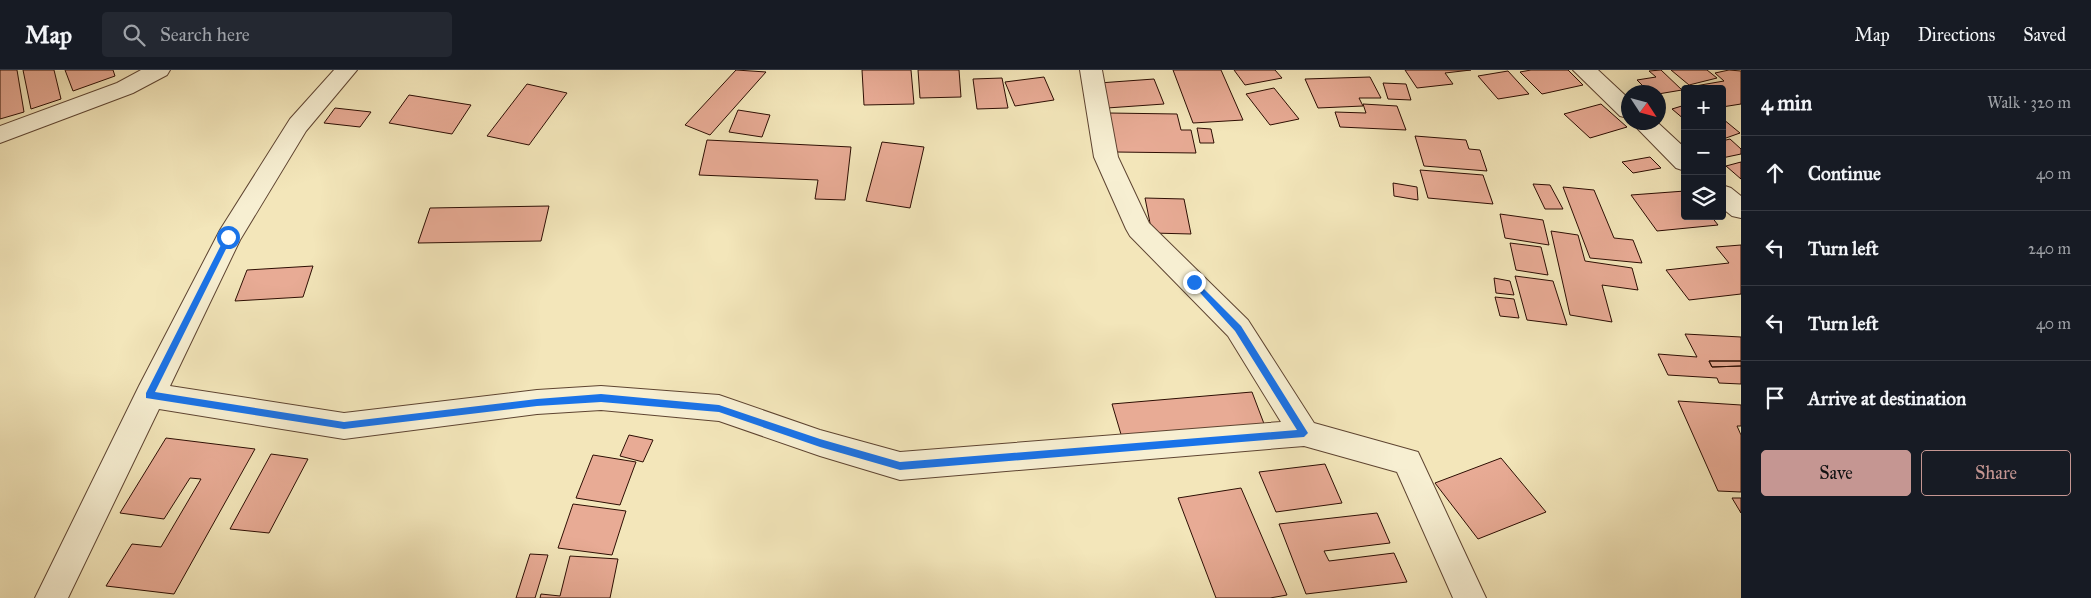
<!DOCTYPE html>
<meta charset="utf-8">
<style>
:root{--surface:#171b24;--page:#242831;--text:#f1f3f6;--muted:#9ea1a6;--line:#363941;--accent:#c59692}
body{margin:0;font-family:"IM FELL Great Primer",serif;background:var(--page);color:var(--text)}
.controls{position:absolute;right:15px;top:15px;display:grid;overflow:hidden;border-radius:5px;box-shadow:0 5px 20px #0002}
.controls button{width:45px;height:45px;display:grid;place-items:center;padding:0;border:0;border-bottom:1px solid var(--line);background:var(--surface);color:var(--text);font:25px sans-serif}
.compass{position:absolute;left:1621px;top:15px;width:45px;height:45px;border-radius:50%;background:var(--surface);box-shadow:0 5px 20px #0002;rotate:126deg}
.stop{position:absolute;width:15px;height:15px;margin:-11px;border:4px solid #1a73e8;border-radius:50%;background:#fff}
.stop.end{background:#1a73e8;border-color:#fff;box-shadow:0 1px 5px #0008}
.list{margin:0;padding:0;list-style:none}
h2{display:flex;justify-content:space-between;align-items:center;height:65px;margin:0;padding:0 20px;font-size:21px}
h2 small{font-size:16px;font-weight:400;color:var(--muted)}
.list li{display:grid;grid-template-columns:32px 1fr auto;gap:15px;align-items:center;box-sizing:border-box;height:75px;padding:0 20px;border-top:1px solid var(--line)}
.list b{display:block;font-size:19px;white-space:nowrap}
.list em{font-size:16px;font-style:normal;color:var(--muted)}
.actions{display:flex;gap:10px;padding:15px 20px}
.actions a{flex:1;padding:11px 0;border:1px solid var(--accent);border-radius:5px;text-align:center;font-size:18px;color:var(--accent)}
.actions .main{background:var(--accent);color:#111}
.icon{flex:none;width:28px;height:28px;fill:none;stroke:currentColor;stroke-width:2;stroke-linecap:round;stroke-linejoin:round}
.map{position:relative;flex:none;width:1741px;height:528px;overflow:hidden}
header{display:flex;align-items:center;gap:30px;box-sizing:border-box;height:70px;padding:0 25px;background:var(--surface);border-bottom:1px solid var(--line)}
header strong{font-size:24px}
nav{display:flex;gap:28px;margin-inline-start:auto;font-size:18px}
.search{width:350px;height:45px;background:var(--page);display:flex;align-items:center;gap:12px;box-sizing:border-box;padding:0 18px;border-radius:5px;color:var(--muted);font-size:19px}
main{display:flex}
aside{flex:1;background:var(--surface)}
.map>svg:first-child{display:block}
</style>
<header>
<strong>Map</strong>
<div class="search"><svg class="icon" aria-label="search" viewBox="0 0 24 24"><circle cx="10" cy="10" r="6"/><path d="M15 15l6 6"/></svg>Search here</div>
<nav><a>Map</a><a>Directions</a><a>Saved</a></nav>
</header>
<main>
<div class="map">
<svg width="1741" height="528" viewBox="0 0 1741 528">
<rect width="100%" height="100%" fill="#f3e6ba"/>
<filter id="stains"><feTurbulence type="fractalNoise" baseFrequency=".004" numOctaves="4"/><feColorMatrix values="0 0 0 0 .2 0 0 0 0 .09 0 0 0 0 .02 0 0 0 .5 -.17"/></filter>
<radialGradient id="worn" r=".72"><stop offset=".6" stop-color="#630" stop-opacity="0"/><stop offset="1" stop-color="#630" stop-opacity=".3"/></radialGradient>
<!-- building -->
<path fill="#e8ab95" stroke="#2d0e03" d="M0,0H17L24,42L0,49Z
M23,0H54L61,29L31,39Z
M65,0H113L115,6L73,21Z
M736,0L766,2L710,65L685,55Z
M862,0H911L914,34L864,35Z
M918,0H959L961,27L920,28Z
M1173,0H1221L1243,50L1193,53Z
M1234,0H1275L1282,8L1245,15Z
M1405,0H1471L1445,3L1453,14L1417,18Z
M1531,0H1568L1583,15L1542,24L1520,2Z
M1661,0L1682,20L1658,24L1649,22L1637,10L1656,7L1649,1Z
M1671,0H1707L1717,8L1689,15Z
M1729,0L1741,1V34L1722,37V19L1689,17L1724,11L1715,3Z
M1508,1L1529,24L1498,29L1478,6Z
M1044,7L1054,30L1015,36L1005,12Z
M1370,7L1381,28H1359L1363,36L1318,38L1305,9Z
M1002,8L1008,38L977,39L973,9Z
M1154,9L1164,34L1107,38L1099,13Z
M1383,13L1406,14L1411,30L1388,29Z
M527,14L567,23L529,75L487,66Z
M1274,18L1299,49L1270,55L1246,24Z
M409,25L471,35L452,64L389,53Z
M1363,34L1397,36L1406,60L1340,57L1335,42L1366,43Z
M1601,34L1627,57L1590,68L1564,44Z
M1685,35V50L1672,39Z
M335,38L371,42L360,57L324,53Z
M738,40L770,45L762,67L729,62Z
M1109,43L1177,44L1181,60H1191L1196,83L1116,82Z
M1723,49L1740,63L1726,68L1722,65Z
M1197,58L1211,59L1214,73H1200Z
M1415,66L1466,70L1469,79L1480,80L1487,101L1424,96Z
M1730,69L1741,79V84L1722,88V71Z
M707,70L851,77L845,130L815,129L818,110L699,105Z
M882,72L924,77L910,138L866,131Z
M1650,87L1661,98L1633,103L1622,92Z
M1741,92V109L1726,96Z
M1420,100L1483,105L1493,134L1428,128Z
M1393,113L1417,117L1418,130L1394,126Z
M1533,114L1550,115L1563,139H1545Z
M1563,117L1594,120L1614,168L1633,170L1642,193L1590,188Z
M1685,121V146H1711L1718,155L1657,161L1631,125Z
M1145,128L1184,129L1191,164L1152,163Z
M549,136L541,171L418,173L430,138Z
M1500,144L1543,150L1549,175L1505,168Z
M1551,161L1578,165L1585,191L1632,198L1638,220L1602,215L1612,252L1570,245Z
M1510,173L1541,177L1548,205L1516,200Z
M1741,175V224L1689,230L1666,200L1729,193L1716,177Z
M313,196L303,227L235,231L247,200Z
M1515,206L1553,211L1567,255L1527,250Z
M1494,208L1510,211L1514,225L1496,223Z
M1495,227L1514,229L1519,248L1500,246Z
M1685,264L1741,267V291H1709L1712,297L1741,296V314L1719,313L1717,308L1668,305L1658,284L1697,287Z
M1709,291H1741V296L1712,297Z
M1252,322L1266,359L1123,371L1112,334Z
M1678,331L1741,335V356H1737L1741,365V422L1718,421Z
M629,365L653,370L643,392L620,386Z
M166,368L255,379L174,524L106,516L132,474L161,477L201,409L190,408L164,449L120,443Z
M271,384L308,389L269,463L230,459Z
M593,385L636,392L620,435L576,428Z
M1501,388L1546,442L1478,469L1435,413Z
M1325,394L1342,433L1276,442L1259,402Z
M1241,418L1287,525L1270,528H1216L1178,428Z
M1732,428H1741V443Z
M573,434L626,441L612,485L558,478Z
M1377,443L1390,473L1324,481L1329,491L1394,483L1407,512L1306,524L1279,454Z
M530,484L548,485L535,528H516Z
M570,486L618,489L610,528H540L541,524L560,526Z"/>
<g fill="none" stroke-linecap="round" stroke-linejoin="round">
<defs>
<path id="minor" d="M141,0H170L167,5L133,23L0,73V56L117,13Z
M334,0H357L306,61L240,170L170,316L344,343L537,320L601,316L719,325L820,360L900,382L1281,352L1228,266L1130,166L1126,159L1094,87L1080,0H1102L1118,87L1149,153L1248,250L1314,353L1418,382L1486,528H1453L1397,402L1304,376L900,410L820,386L719,351L601,340L537,344L344,369L159,339L68,528H35L139,316L220,160L290,49Z
M1573,0H1598L1628,28V48L1620,46Z
M1631,52H1657L1685,78V101L1676,98Z
M1722,115L1731,118L1741,126V148L1732,146L1722,138Z"/>
</defs>
<!-- minor casing -->
<use href="#minor" stroke="#5e4431" stroke-width="2"/>
<!-- minor -->
<use href="#minor" fill="#f7efd2" fill-rule="evenodd"/>
</g>
<!-- route -->
<path fill="#1a73e8" d="M228,164L232,167L155,322L344,352L537,329L601,324L719,335L820,369L900,392L1297,360L1235,261L1192,214V209H1194L1241,256L1308,363L1304,367L900,400L820,377L719,342L601,332L537,336L344,359L146,328V323L225,167Z"/>
<rect width="100%" height="100%" filter="url(#stains)"/>
<rect width="100%" height="100%" fill="url(#worn)"/>
</svg>
<div class="controls">
<button>+</button>
<button>−</button>
<button><svg class="icon" aria-label="layers" viewBox="0 0 24 24"><path d="M12 4l9 5-9 5-9-5zM3 14l9 5 9-5"/></svg></button>
</div>
<svg class="compass" viewBox="-18 -18 36 36"><path d="M0-13l5 13h-10z" fill="#e53935"/><path d="M0 13l5-13h-10z" fill="#9ea1a6"/></svg>
<div class="stop" style="left:228px;top:167px"></div>
<div class="stop end" style="left:1194px;top:212px"></div>
</div>
<aside>
<h2>4 min<small>Walk · 320 m</small></h2>
<ul class="list">
<li><svg class="icon" aria-label="ahead" viewBox="0 0 24 24"><path d="M12 20V5M6 11l6-6 6 6"/></svg><div><b>Continue</b></div><em>40 m</em></li>
<li><svg class="icon" aria-label="left" viewBox="0 0 24 24"><path d="M17 20v-9H6M10 6l-5 5 5 5"/></svg><div><b>Turn left</b></div><em>240 m</em></li>
<li><svg class="icon" aria-label="left" viewBox="0 0 24 24"><path d="M17 20v-9H6M10 6l-5 5 5 5"/></svg><div><b>Turn left</b></div><em>40 m</em></li>
<li><svg class="icon" aria-label="arrive" viewBox="0 0 24 24"><path d="M6 21V4h12l-3 4 3 4H6"/></svg><div><b>Arrive at destination</b></div></li>
</ul>
<div class="actions"><a class="main">Save</a><a>Share</a></div>
</aside>
</main>
